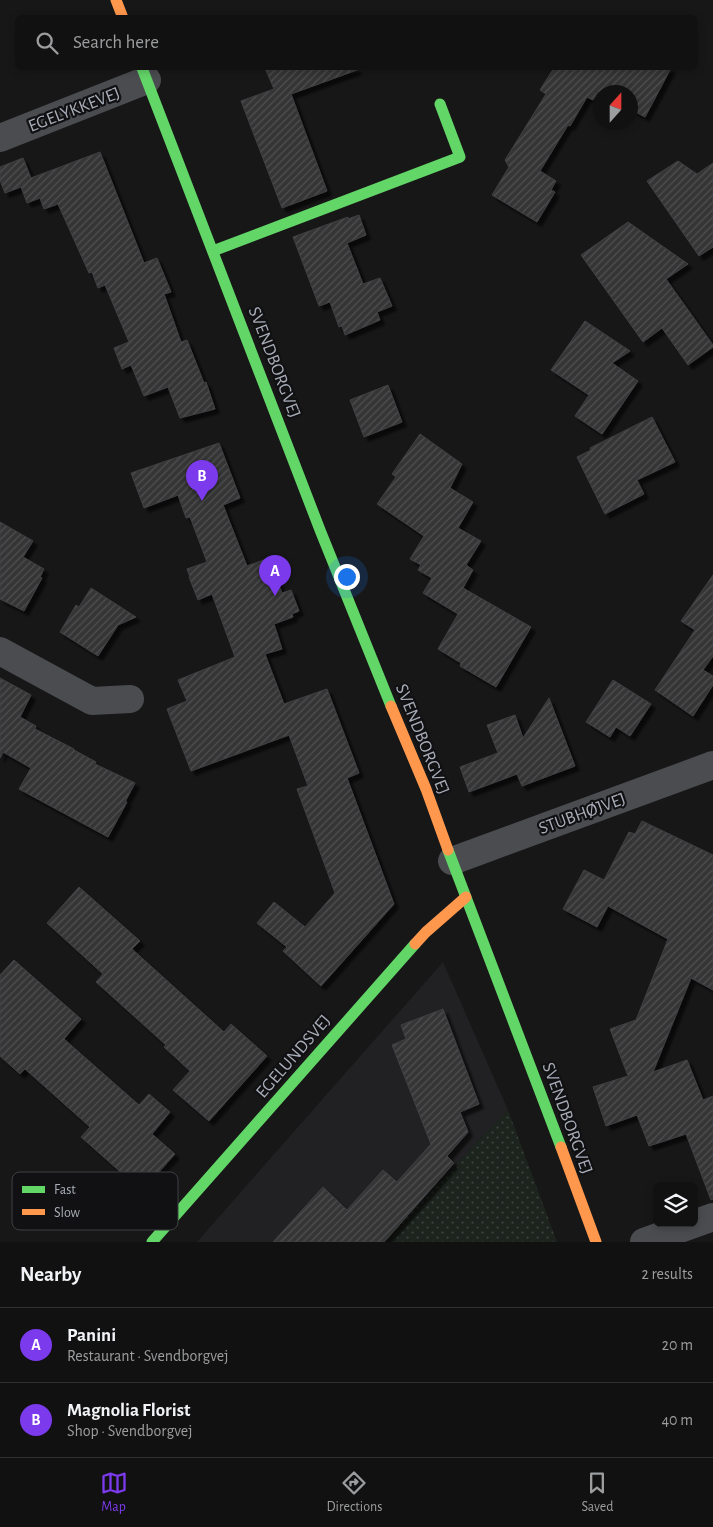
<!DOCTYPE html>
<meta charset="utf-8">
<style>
:root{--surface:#111;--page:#1e1f1f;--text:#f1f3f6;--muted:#9c9d9f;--line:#303131;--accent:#7c3aed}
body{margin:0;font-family:"Alegreya Sans",sans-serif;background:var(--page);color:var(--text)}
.controls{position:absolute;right:15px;bottom:15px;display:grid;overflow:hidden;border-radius:8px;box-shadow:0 2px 8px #0003}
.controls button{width:45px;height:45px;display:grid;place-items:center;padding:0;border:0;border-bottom:1px solid var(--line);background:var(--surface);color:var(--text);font:25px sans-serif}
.compass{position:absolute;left:593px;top:85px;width:45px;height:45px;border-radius:50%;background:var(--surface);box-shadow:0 2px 8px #0003;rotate:21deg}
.you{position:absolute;left:346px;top:576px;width:18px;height:18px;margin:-12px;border:4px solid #fff;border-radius:50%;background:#1a73e8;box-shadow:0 0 0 8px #1a73e833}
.badge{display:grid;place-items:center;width:32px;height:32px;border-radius:50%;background:var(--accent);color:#fff;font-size:16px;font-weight:700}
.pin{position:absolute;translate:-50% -41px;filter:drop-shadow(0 1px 2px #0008)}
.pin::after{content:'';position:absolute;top:26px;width:18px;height:15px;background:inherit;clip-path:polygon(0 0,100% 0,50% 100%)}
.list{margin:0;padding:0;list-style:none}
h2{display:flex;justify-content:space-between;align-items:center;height:65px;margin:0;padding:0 20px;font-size:21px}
h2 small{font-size:16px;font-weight:400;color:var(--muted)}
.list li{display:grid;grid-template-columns:32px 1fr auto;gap:15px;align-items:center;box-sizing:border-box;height:75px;padding:0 20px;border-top:1px solid var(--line)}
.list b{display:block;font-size:19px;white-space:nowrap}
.list p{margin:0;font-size:16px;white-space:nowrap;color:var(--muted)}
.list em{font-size:16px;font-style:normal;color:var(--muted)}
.icon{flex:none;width:28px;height:28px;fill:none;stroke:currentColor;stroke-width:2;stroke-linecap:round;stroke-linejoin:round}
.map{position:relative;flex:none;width:713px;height:1242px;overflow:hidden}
.search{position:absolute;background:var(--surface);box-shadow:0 2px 8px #0003;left:15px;right:15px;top:15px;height:55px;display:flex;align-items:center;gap:12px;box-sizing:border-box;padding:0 18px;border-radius:8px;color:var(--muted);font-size:19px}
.sheet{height:215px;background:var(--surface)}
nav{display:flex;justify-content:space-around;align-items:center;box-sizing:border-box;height:70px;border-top:1px solid var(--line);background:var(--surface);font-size:14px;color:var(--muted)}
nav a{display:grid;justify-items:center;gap:2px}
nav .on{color:var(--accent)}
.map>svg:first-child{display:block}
</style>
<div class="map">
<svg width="713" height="1242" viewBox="0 0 713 1242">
<defs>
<pattern id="grass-dots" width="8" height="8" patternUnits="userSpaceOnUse" patternTransform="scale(1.25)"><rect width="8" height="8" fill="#1d241e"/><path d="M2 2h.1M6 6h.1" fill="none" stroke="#3b413d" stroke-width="1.8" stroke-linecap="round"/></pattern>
<pattern id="building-hatch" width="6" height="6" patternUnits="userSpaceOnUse" patternTransform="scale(1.25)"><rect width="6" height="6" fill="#353536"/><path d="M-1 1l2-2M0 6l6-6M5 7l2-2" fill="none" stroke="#4f5051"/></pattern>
<filter id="shadow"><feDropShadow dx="4.5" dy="4.5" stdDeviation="1" flood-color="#0009"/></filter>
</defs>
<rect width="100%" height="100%" fill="#171717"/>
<!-- built -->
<path fill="#212123" d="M443,962L508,1110L382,1242H197Z"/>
<!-- grass -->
<path fill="url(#grass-dots)" d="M508,1110L557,1242H382Z"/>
<!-- building -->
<path fill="url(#building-hatch)" stroke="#3f4043" filter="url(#shadow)" d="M265,68H356L357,70L291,94L327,191L282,208L241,101L274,89Z
M554,68H671L645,117L630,109V92L600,93L598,92L593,100L587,97L570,126L568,125L540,171L556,181L551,190L555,192L537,222L492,195L509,167L505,160L546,94L540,90Z
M100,152L144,263L157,258L171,292L164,294L181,342L187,340L204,383L206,382L215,409L180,418L168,387L144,396L131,365L122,369L114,348L129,342L105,285L98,288L92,272L89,273L58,204L44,209L40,198L27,203L21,187L5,193L0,180V167L23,158L31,178Z
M678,161L697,174L713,163V247L699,256L647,181Z
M359,215L366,235L347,243L363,284L380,278L392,306L377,312L380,320L345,335L342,326L339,327L330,302L319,306L293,237L348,217V219Z
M628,222L688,264L666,279L713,345V347L688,365L662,328L643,342L581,255Z
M585,321L630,351L612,363L638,381L602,434L575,416L589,395L551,370Z
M388,385L402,422L364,437L350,400Z
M652,417L675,462L637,480L644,494L605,514L577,457L591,450L590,448Z
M420,434L462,464L450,488L473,502L458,528L481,541L466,565L473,570L463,588L531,627L496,687L460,666L461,663L438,649L458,614L423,593L432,578L418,570L421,565L410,559L424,536L377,504L396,477L392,474Z
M219,443L240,498L223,505L247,566L269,558L282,593L291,590L299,611L292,614L293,617L274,624L282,649L265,654L284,704L327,689L359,773L347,778L394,904L321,986L283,951L287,947L257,923L274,902L305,927L335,893L297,789L308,786L289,735L191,771L167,709L187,701L178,680L235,657L212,594L198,600L189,577H190L187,569L207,562L190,517L186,518L178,495L144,508L131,473Z
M0,522L33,541L23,557L44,569L40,577L42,578L24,611L0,599Z
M713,575V656L703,670L713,676V685L693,716L655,690L695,630L681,621Z
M91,588L136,617L118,625L98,656L60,632L76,605L79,607Z
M0,678L31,695L20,717L36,726L35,729L74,749V750L96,762L95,764L135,783L125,802H127L108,837L19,789L31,768L3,752L0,758Z
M613,680L651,704L630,736L616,727L610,737L586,722Z
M549,698L575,766L522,786L517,774L469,792L460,767L498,753L487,725L515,715L523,738Z
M642,821L713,855V990L691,978L653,1072L687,1060L703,1100L713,1096V1199L711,1200L686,1134L649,1146L637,1115L606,1126L593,1087L628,1076L610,1029L636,1020L668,939L608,906L597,927L563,909L584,870L604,880L629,832L635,834Z
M79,887L140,941L132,949L224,1032L231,1024L267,1056L209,1121L173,1090L190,1071L164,1047L166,1045L96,982L103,974L47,923Z
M14,960L81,1019L64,1039L139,1105L149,1094L170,1112L152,1134L175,1154L142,1191L81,1137L90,1127L25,1069L20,1074L0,1056V975Z
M443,1009L479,1104L460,1112L468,1132L447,1156L454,1163L384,1242H273L323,1187L347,1210L383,1170L397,1182L431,1144L392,1045L406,1039L401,1025Z"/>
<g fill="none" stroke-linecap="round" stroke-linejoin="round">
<!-- street -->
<path stroke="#4b4c50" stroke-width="28" d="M0,138L147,80
M0,651L92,701L130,699
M452,861L713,765
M644,1242L713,1217"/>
<!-- fast -->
<path stroke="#63d668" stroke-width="11" d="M142,68L320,530L391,706
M213,251L460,157L440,104
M448,850L561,1147
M152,1242L415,944"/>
<!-- slow -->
<path stroke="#ff974d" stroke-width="11" d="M116,0L123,18
M391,706L426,789L448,850
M415,944L426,932L466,897
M561,1147L596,1242"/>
</g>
<g text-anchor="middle" stroke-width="4.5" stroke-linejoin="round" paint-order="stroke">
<!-- street labels -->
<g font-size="18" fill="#a8adb8" stroke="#111113">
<text transform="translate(74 109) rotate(-21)" y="6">EGELYKKEVEJ</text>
<text transform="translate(275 362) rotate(69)" y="6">SVENDBORGVEJ</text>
<text transform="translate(423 739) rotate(68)" y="6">SVENDBORGVEJ</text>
<text transform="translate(582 813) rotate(-20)" y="6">STUBHØJVEJ</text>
<text transform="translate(293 1056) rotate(-49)" y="6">EGELUNDSVEJ</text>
<text transform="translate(568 1118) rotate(70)" y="6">SVENDBORGVEJ</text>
</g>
</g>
<!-- legend -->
<rect x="12" y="1172" width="166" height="58" rx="8" fill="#111113" stroke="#3e4045" stroke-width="1"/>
<rect x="22" y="1186" width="23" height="7" fill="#63d668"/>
<rect x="22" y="1209" width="23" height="6" fill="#ff974d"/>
<g font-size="14" fill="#a8adb8">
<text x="54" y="1194">Fast</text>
<text x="54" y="1217">Slow</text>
</g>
</svg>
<div class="controls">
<button><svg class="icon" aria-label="layers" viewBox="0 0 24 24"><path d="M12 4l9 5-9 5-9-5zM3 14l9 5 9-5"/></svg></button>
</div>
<svg class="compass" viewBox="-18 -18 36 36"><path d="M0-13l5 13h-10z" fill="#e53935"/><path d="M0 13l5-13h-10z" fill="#9c9d9f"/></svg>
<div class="you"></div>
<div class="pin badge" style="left:275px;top:596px">A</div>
<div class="pin badge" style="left:202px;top:501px">B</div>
<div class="search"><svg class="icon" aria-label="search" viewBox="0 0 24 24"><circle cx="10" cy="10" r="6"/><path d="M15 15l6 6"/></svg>Search here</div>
</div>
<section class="sheet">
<h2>Nearby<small>2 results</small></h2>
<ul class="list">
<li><span class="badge">A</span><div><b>Panini</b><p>Restaurant · Svendborgvej</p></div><em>20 m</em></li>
<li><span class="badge">B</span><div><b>Magnolia Florist</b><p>Shop · Svendborgvej</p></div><em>40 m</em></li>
</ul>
</section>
<nav>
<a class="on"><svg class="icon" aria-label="map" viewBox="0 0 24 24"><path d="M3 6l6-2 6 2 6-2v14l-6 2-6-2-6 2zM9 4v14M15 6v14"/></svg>Map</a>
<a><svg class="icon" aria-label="directions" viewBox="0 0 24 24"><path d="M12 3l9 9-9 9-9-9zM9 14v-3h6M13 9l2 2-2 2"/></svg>Directions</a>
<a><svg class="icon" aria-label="saved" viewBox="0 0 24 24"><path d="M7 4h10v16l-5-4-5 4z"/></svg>Saved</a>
</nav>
